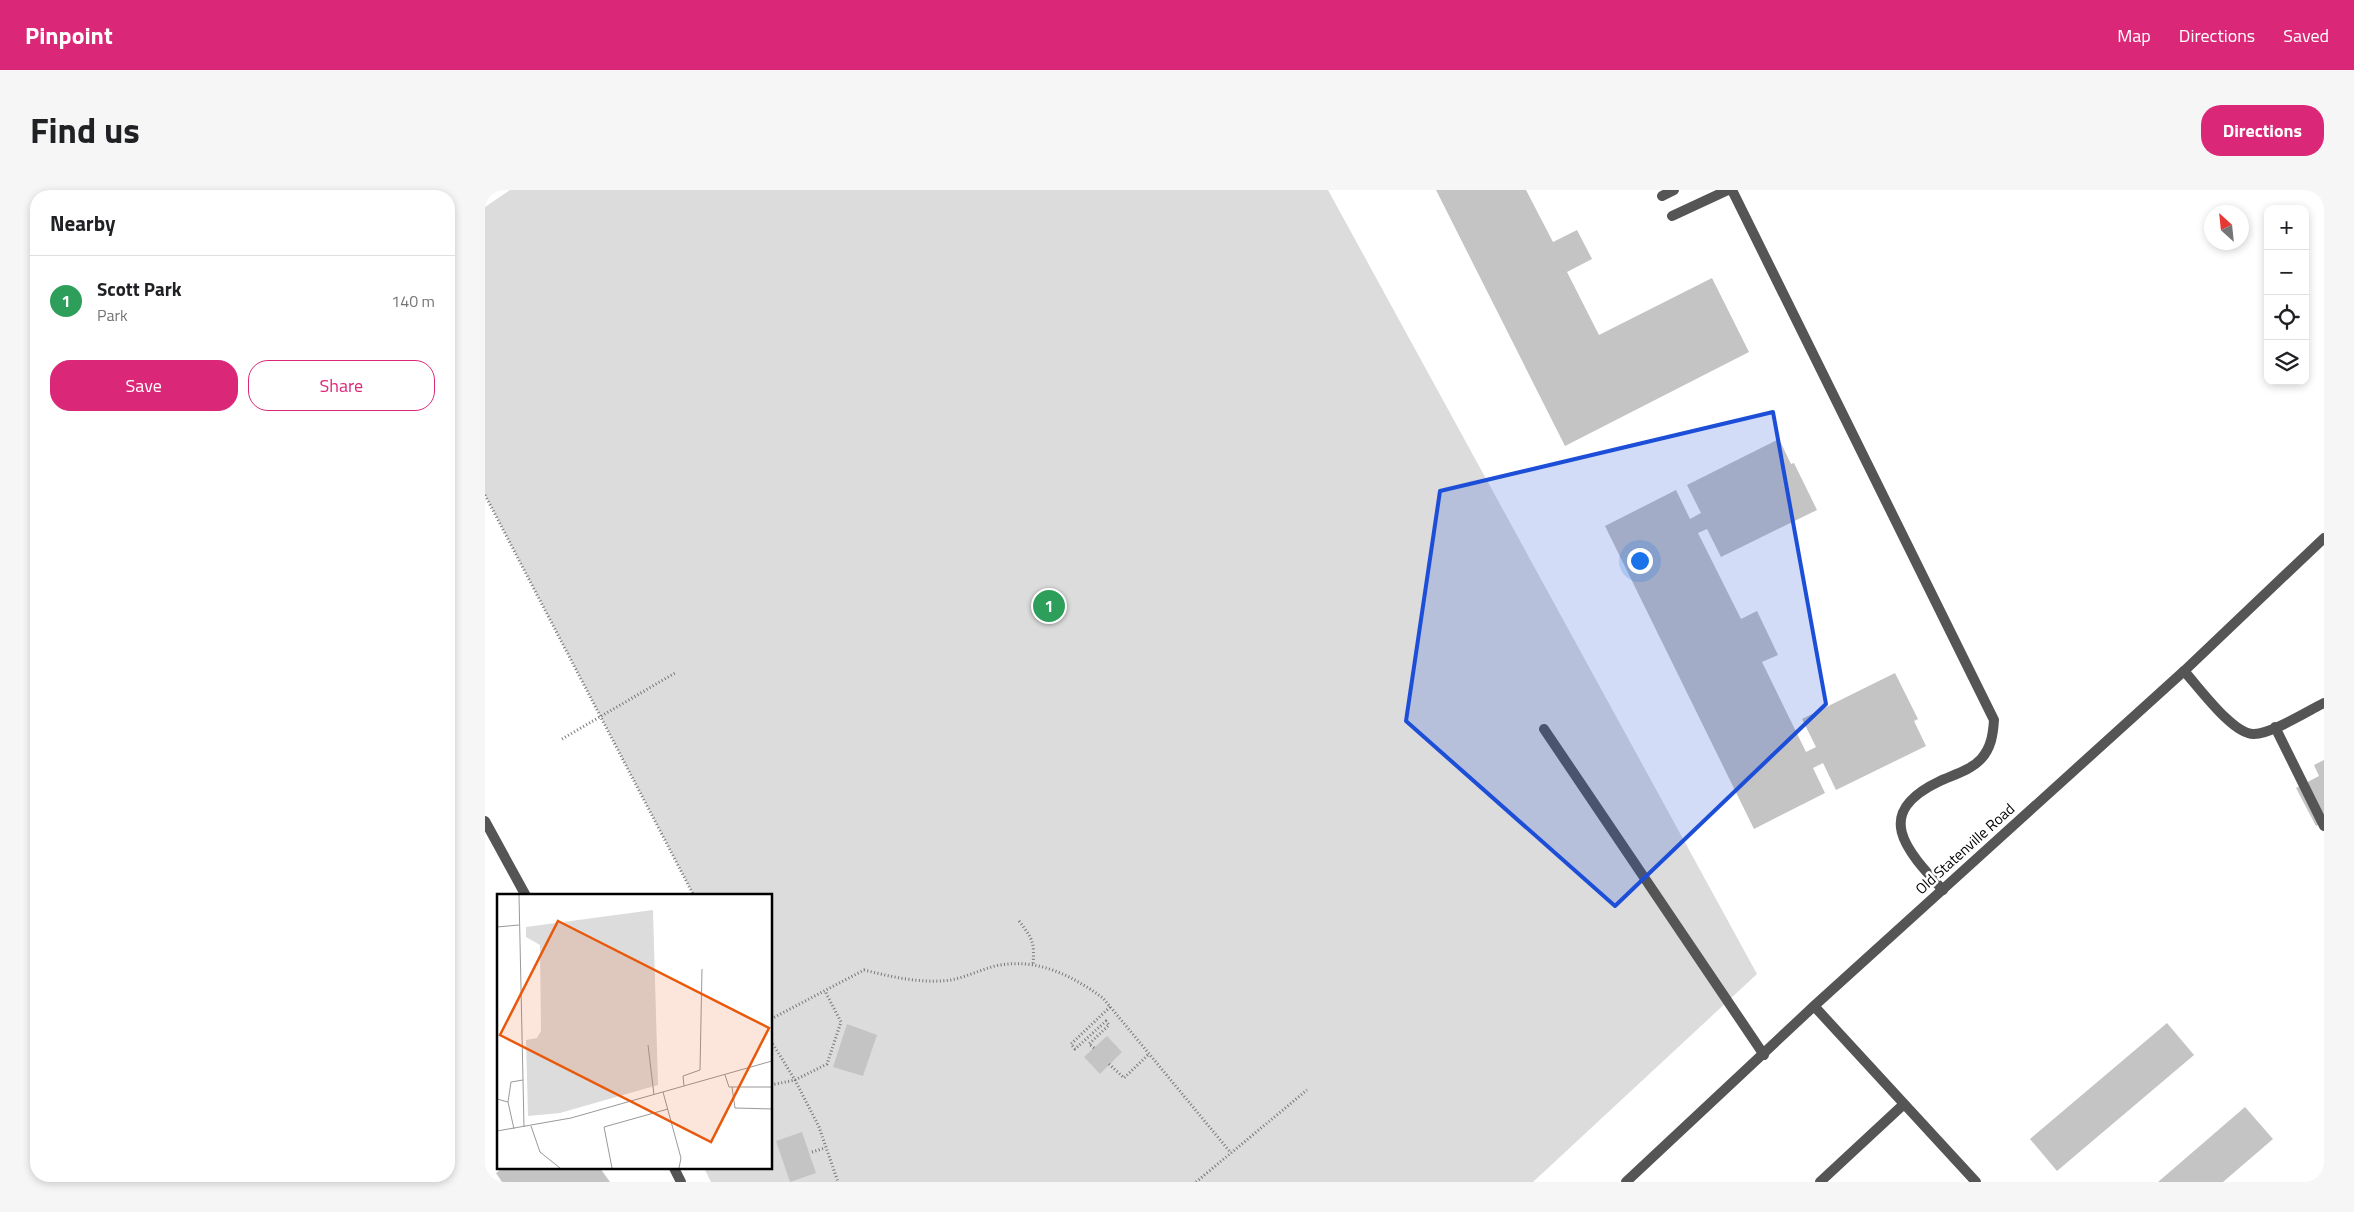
<!DOCTYPE html>
<meta charset="utf-8">
<style>
:root{--surface:#fff;--page:#f6f6f6;--text:#202124;--muted:#757577;--line:#e0e0e0;--accent:#db2777}
body{margin:0;font-family:"Titillium Web",sans-serif;background:var(--page);color:var(--text)}
.controls{position:absolute;right:15px;top:15px;display:grid;overflow:hidden;border-radius:10px;box-shadow:0 2px 8px #0003}
.controls button{width:45px;height:45px;display:grid;place-items:center;padding:0;border:0;border-bottom:1px solid var(--line);background:var(--surface);color:var(--text);font:25px sans-serif}
.compass{position:absolute;left:1719px;top:15px;width:45px;height:45px;border-radius:50%;background:var(--surface);box-shadow:0 2px 8px #0003;rotate:333deg}
.you{position:absolute;left:1154px;top:370px;width:18px;height:18px;margin:-12px;border:4px solid #fff;border-radius:50%;background:#1a73e8;box-shadow:0 0 0 8px #1a73e833}
.badge{display:grid;place-items:center;width:32px;height:32px;border-radius:50%;background:var(--accent);color:#fff;font-size:16px;font-weight:700}
.pin{position:absolute;translate:-50% -50%;border:2px solid #fff;box-shadow:0 1px 5px #0006}
.list{margin:0;padding:0;list-style:none}
h2{display:flex;justify-content:space-between;align-items:center;height:65px;margin:0;padding:0 20px;font-size:21px}
h2 small{font-size:16px;font-weight:400;color:var(--muted)}
.list li{display:grid;grid-template-columns:32px 1fr auto;gap:15px;align-items:center;box-sizing:border-box;height:90px;padding:0 20px;border-top:1px solid var(--line)}
.list b{display:block;font-size:19px;white-space:nowrap}
.list p{margin:0;font-size:16px;white-space:nowrap;color:var(--muted)}
.list em{font-size:16px;font-style:normal;color:var(--muted)}
.actions{display:flex;gap:10px;padding:15px 20px}
.actions a{flex:1;padding:11px 0;border:1px solid var(--accent);border-radius:20px;text-align:center;font-size:18px;color:var(--accent)}
.actions .main{background:var(--accent);color:#fff}
.icon{flex:none;width:28px;height:28px;fill:none;stroke:currentColor;stroke-width:2;stroke-linecap:round;stroke-linejoin:round}
.map{position:relative;flex:none;width:1839px;height:992px;overflow:hidden;border-radius:20px}
header{display:flex;align-items:center;gap:30px;box-sizing:border-box;height:70px;padding:0 25px;background:var(--accent);color:#fff}
header strong{font-size:24px}
nav{display:flex;gap:28px;margin-inline-start:auto;font-size:18px}
.intro{display:flex;align-items:center;justify-content:space-between;box-sizing:border-box;height:120px;padding:0 30px}
h1{margin:0;font-size:35px}
.button{padding:12px 22px;border-radius:20px;background:var(--accent);color:#fff;font-size:18px;font-weight:700}
main{display:flex;gap:30px;padding:0 30px}
aside{flex:1;background:var(--surface);border-radius:20px;box-shadow:0 2px 8px #0003}
.map>svg:first-child{display:block}
</style>
<header>
<strong>Pinpoint</strong>
<nav><a>Map</a><a>Directions</a><a>Saved</a></nav>
</header>
<div class="intro"><h1>Find us</h1><a class="button">Directions</a></div>
<main>
<aside>
<h2>Nearby<small></small></h2>
<ul class="list">
<li><span class="badge" style="background:#2e9e5b">1</span><div><b>Scott Park</b><p>Park</p></div><em>140 m</em></li>
</ul>
<div class="actions"><a class="main">Save</a><a>Share</a></div>
</aside>
<div class="map">
<svg width="1839" height="992" viewBox="0 0 1839 992">
<rect width="100%" height="100%" fill="#fff"/>
<!-- green -->
<path fill="#dcdcdc" d="M25,0H843L1272,784L1048,992H226L219,978H286V706H209L0,305V17Z"/>
<!-- building -->
<path fill="#c4c4c4" d="M951,0H1041L1068,52L1092,40L1107,69L1082,82L1114,145L1227,88L1264,162L1080,256Z
M1294,249L1306,274L1309,273L1332,320L1236,367L1222,339L1213,343L1256,429L1272,421L1293,465L1277,472L1321,562L1331,557L1317,529L1410,483L1433,529L1429,531L1441,556L1351,600L1338,573L1328,578L1340,603L1269,639L1120,336L1191,300L1205,329L1216,323L1202,295Z
M1839,570V632L1831,636L1811,598L1834,586L1829,575Z
M1682,833L1709,865L1572,981L1545,949Z
M362,834L392,845L378,886L348,877Z
M622,846L637,862L615,884L599,867Z
M1760,917L1788,949L1738,992H1673Z
M317,942L331,983L305,992L291,951Z
M18,978H115L125,992H17L11,983Z"/>
<g fill="none" stroke-linecap="round" stroke-linejoin="round">
<!-- path -->
<path stroke="#777" stroke-width="3" stroke-dasharray="1 2.5" stroke-linecap="butt" d="M0,305L209,706
M77,549L190,483
M534,731C547,748 550,752 548,774
M286,829L379,780C407,787 437,794 466,790C481,787 495,780 510,776C551,767 586,785 618,808L746,963
M286,851L310,890L334,937L353,992
M609,858L604,854L624,835L621,831L590,859L586,854L625,817
M624,874L639,888L664,864
M286,895L310,890L342,874L356,832L340,801
M327,962L340,958
M711,992L822,900"/>
<!-- service -->
<path stroke="#555" stroke-width="10" d="M1247,0L1509,530C1508,545 1506,558 1496,569C1486,580 1468,585 1455,591C1387,623 1420,659 1458,700
M1177,6L1189,0
M1187,26L1243,0
M1699,481C1713,496 1748,545 1769,544C1786,544 1823,521 1839,513
M1790,537L1839,636
M1059,539L1279,865"/>
<!-- minor -->
<path stroke="#555" stroke-width="10" d="M0,631L41,706
M1329,816L1491,992
M189,978L196,992
M1141,992L1329,816L1699,481L1839,348
M1335,992L1419,914"/>
</g>
<!-- marked area -->
<path fill="#1d4ed8" fill-opacity="0.2" stroke="#1d4ed8" stroke-width="4" stroke-linejoin="round" d="M1288,222L1341,514L1130,716L921,531L955,301Z"/>
<g text-anchor="middle" stroke-width="5" stroke-linejoin="round" paint-order="stroke">
<!-- street labels -->
<g font-size="15" fill="#000" stroke="#fff">
<text transform="translate(1480 659) rotate(-42)" y="5">Old Statenville Road</text>
</g>
</g>
<!-- overview -->
<g transform="translate(12 704)">
<rect width="275" height="275" fill="#fff"/>
<path d="M156,16L161,191L63,219L31,222L29,146L40,144L44,137L43,51L29,43V33Z" fill="#dcdcdc"/>
<path fill="none" stroke="#999" stroke-width="1" d="M22,1L27,233M0,33L22,31M151,151L157,201M228,181L232,193H275M187,192L186,182L203,176L205,75M235,193L238,214L275,215M166,198L184,264L182,274M0,205L11,208L17,235M11,208L14,188L26,186M34,232L43,258L63,274M0,237L74,224L275,167M115,274L107,233L171,215"/>
<path fill="#e8590c" fill-opacity="0.15" stroke="#e8590c" stroke-width="2.5" d="M61,27L272,134L214,248L3,141Z"/>
<rect width="275" height="275" fill="none" stroke="#000" stroke-width="2.5"/>
</g>
</svg>
<div class="controls">
<button>+</button>
<button>−</button>
<button><svg class="icon" aria-label="locate" viewBox="0 0 24 24"><circle cx="12" cy="12" r="6"/><path d="M12 2v4M12 18v4M2 12h4M18 12h4"/></svg></button>
<button><svg class="icon" aria-label="layers" viewBox="0 0 24 24"><path d="M12 4l9 5-9 5-9-5zM3 14l9 5 9-5"/></svg></button>
</div>
<svg class="compass" viewBox="-18 -18 36 36"><path d="M0-13l5 13h-10z" fill="#e53935"/><path d="M0 13l5-13h-10z" fill="#757577"/></svg>
<div class="you"></div>
<div class="pin badge" style="left:564px;top:416px;background:#2e9e5b">1</div>
</div>
</main>
